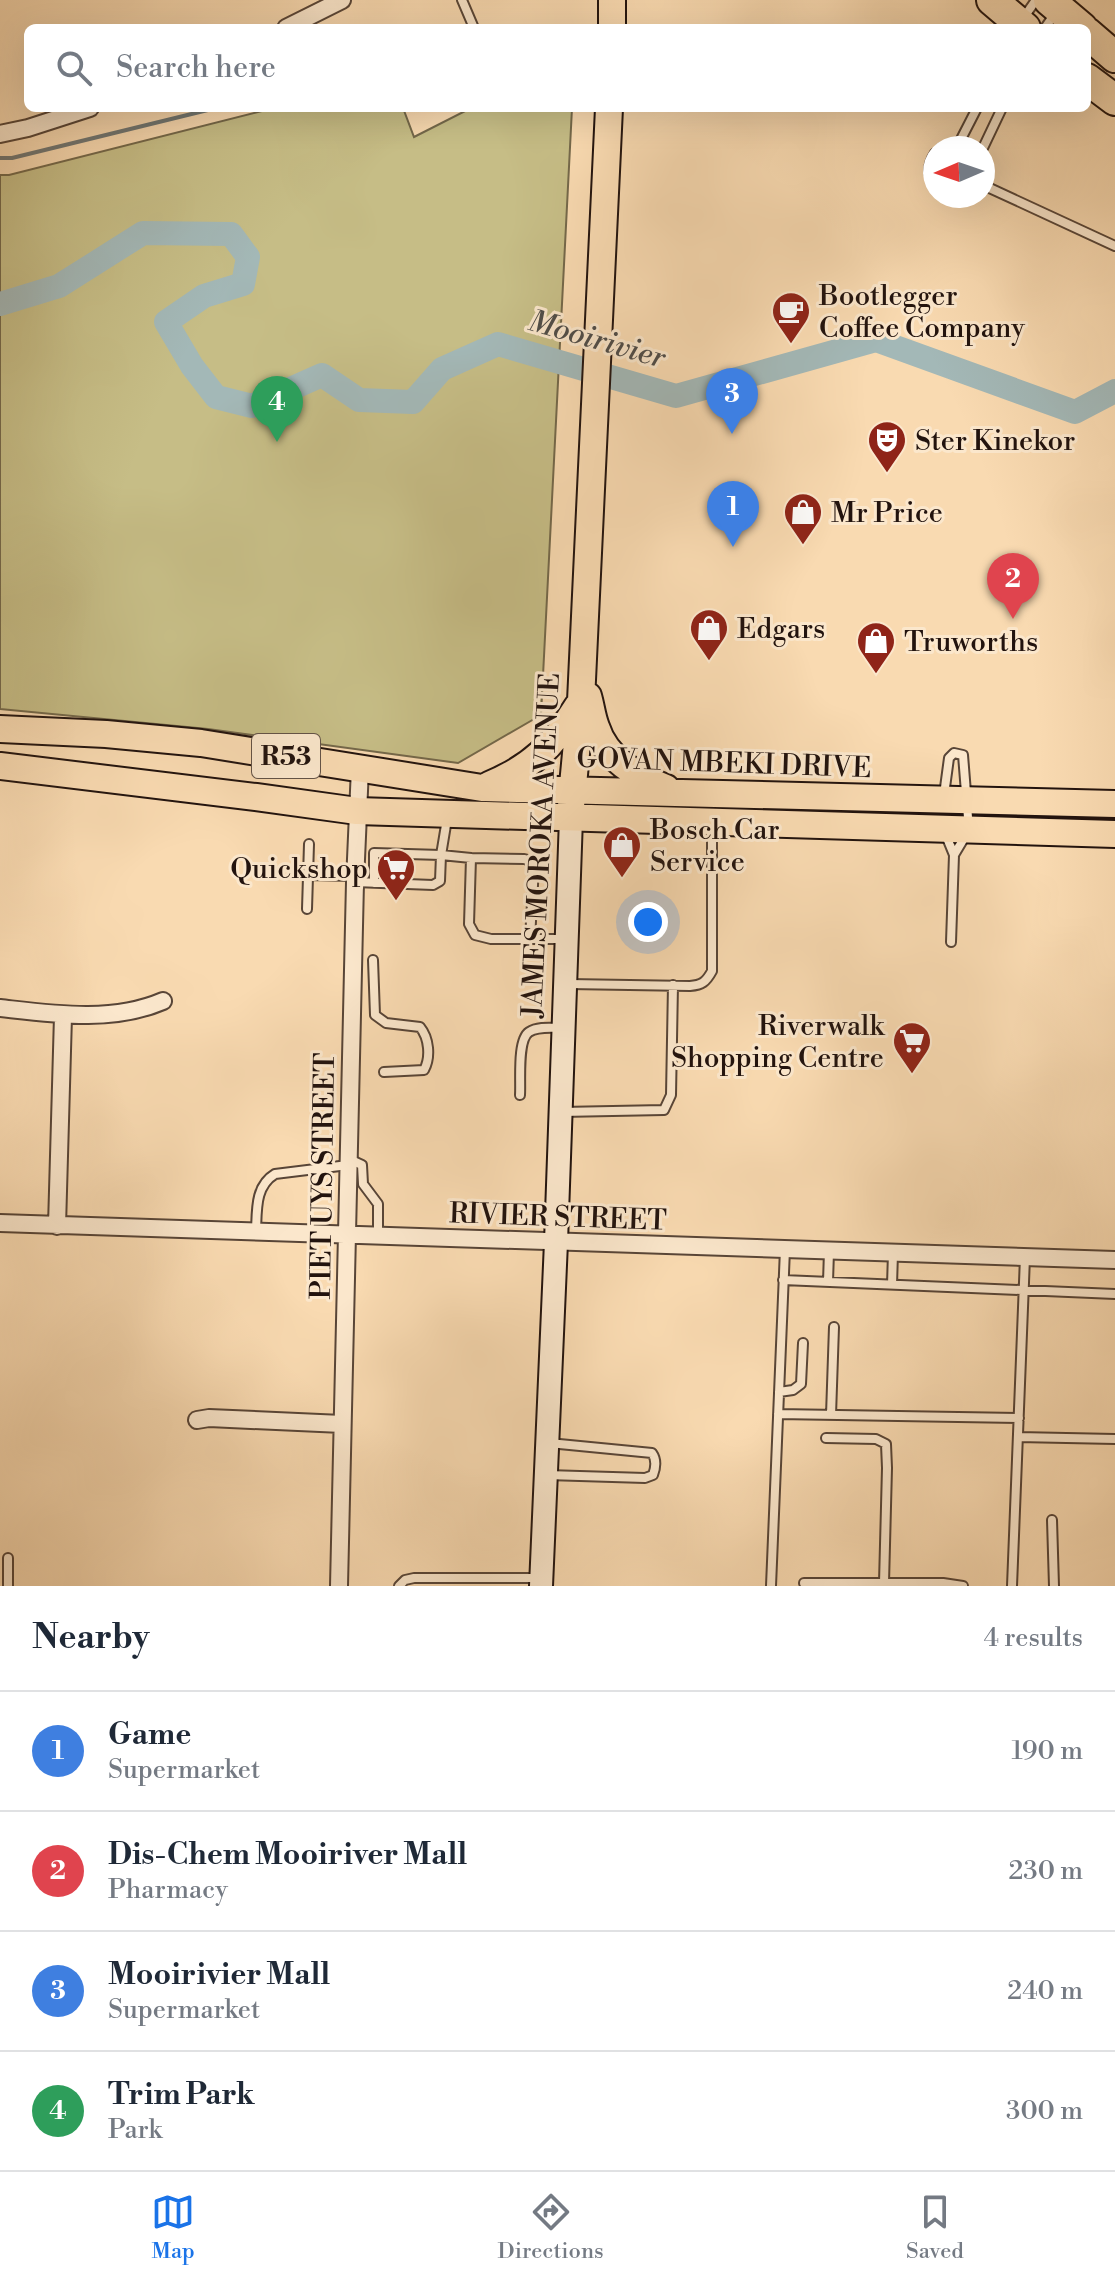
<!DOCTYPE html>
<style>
:root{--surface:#fff;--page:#f2f2f3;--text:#1f2937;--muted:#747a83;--line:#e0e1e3;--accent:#1a73e8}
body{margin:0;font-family:"Libre Bodoni",serif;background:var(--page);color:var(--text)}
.compass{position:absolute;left:923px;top:136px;width:72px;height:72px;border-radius:50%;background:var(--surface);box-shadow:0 8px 32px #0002;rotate:268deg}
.you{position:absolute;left:648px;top:922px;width:28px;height:28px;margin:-20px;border:6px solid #fff;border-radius:50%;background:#1a73e8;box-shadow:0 0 0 12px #1a73e833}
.badge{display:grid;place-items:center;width:52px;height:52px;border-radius:50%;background:var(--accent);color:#fff;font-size:26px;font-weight:700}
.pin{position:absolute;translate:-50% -66px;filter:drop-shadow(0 2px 4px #0008)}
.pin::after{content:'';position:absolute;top:42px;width:28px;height:24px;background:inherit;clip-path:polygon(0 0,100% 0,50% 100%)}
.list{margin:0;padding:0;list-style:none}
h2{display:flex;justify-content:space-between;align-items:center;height:104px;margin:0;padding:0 32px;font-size:34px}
h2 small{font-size:26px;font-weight:400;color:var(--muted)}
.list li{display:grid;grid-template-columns:52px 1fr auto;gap:24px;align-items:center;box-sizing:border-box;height:120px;padding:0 32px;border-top:2px solid var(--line)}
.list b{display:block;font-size:30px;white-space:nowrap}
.list p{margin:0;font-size:26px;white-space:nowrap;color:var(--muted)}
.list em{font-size:26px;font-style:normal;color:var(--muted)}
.icon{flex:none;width:44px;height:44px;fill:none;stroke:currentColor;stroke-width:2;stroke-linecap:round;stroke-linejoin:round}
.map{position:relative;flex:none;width:1115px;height:1586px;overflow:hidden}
.search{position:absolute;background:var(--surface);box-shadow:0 8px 32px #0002;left:24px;right:24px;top:24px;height:88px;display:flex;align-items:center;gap:20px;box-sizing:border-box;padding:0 28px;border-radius:12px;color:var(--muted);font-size:30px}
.sheet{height:584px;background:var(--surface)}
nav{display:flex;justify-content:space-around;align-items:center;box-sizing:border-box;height:112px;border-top:2px solid var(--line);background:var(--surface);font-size:22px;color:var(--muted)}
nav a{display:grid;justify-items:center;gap:4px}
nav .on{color:var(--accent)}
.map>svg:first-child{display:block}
</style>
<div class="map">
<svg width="1115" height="1586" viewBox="0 0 1115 1586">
<rect width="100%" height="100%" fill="#f9dab1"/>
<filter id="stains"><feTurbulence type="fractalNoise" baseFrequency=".0025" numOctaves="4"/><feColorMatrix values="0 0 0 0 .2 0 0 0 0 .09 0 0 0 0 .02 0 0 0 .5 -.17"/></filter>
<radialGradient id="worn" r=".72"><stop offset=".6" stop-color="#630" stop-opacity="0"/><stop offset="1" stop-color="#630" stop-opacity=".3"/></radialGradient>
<!-- green -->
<path fill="#c6bd86" stroke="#74684a" stroke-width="2" d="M274,108H403L414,137L471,108H572L541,715L458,763L208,729L0,709V175H9Z"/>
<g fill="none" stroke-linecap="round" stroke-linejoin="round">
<!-- stream -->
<path stroke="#6f7673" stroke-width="4" d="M0,158H12L216,108"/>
<!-- river -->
<path stroke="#a3b8b7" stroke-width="24" d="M0,304L59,286L143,233L231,234L248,257L243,284L204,296L166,322L192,366L216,397L252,406L322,375L359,400L413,402L442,369L498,344L676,396L876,340L1075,412L1115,391"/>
<defs>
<path id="lane" d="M462,0L474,28
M1022,20L1036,0
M1045,28L1056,12
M958,145L977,108
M941,148L949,145L965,148
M983,148L1002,108
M935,153C928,164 927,175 935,185
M983,185L1115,246
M944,795L949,758L954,753L963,755L969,830L954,855
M945,833L954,855L951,942
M308,875L355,876
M355,882L433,885L440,881L441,855L471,858
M374,883V853L441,855L447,819
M307,909L309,844
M530,939L534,867L528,860L524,859L471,858L469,924L475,935L491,939H565
M373,960L375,1015L386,1023L420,1027C429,1038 431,1057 424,1070L384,1072
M569,984L690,986C702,985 706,982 712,971V826
M520,1095C521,1081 517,1040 529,1032C538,1026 552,1028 562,1028
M561,1112L664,1110L671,1095L673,985
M349,1159L362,1165L363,1184L378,1204V1235
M256,1231C257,1210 255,1186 275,1174L348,1165
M783,1280L1115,1294
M828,1282L829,1251
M892,1285L893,1253
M779,1392L793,1390L801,1384L803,1343
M778,1414L1019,1418
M831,1415L834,1327
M1018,1437L1115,1439
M826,1438L876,1439L886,1444L887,1468L884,1583
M547,1475L645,1478L653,1475C656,1467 657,1460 652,1453L549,1443
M1052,1520L1054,1586
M804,1583H943L963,1586
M8,1586V1558
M399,1586L405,1580L414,1578H539
M771,1586L785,1249
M1012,1586L1025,1257"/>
<path id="street" d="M286,28L342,0
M0,134L28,128L90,108
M0,1008C53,1014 112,1023 163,1001
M0,1223L1115,1260
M57,1226L63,1016
M197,1420L209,1418L342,1424
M339,1586L355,882L360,768"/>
<path id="secondary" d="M541,1586L556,1242L571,818"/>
<path id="primary" d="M612,28V0
M588,696C591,706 592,717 596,727C606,759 636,776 666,788
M0,729L106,734L201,743L482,788L1115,804
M0,766L256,797L357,811L1115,834
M489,785C532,767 553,746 577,707
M571,806L581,701L609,108"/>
<path id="highway" d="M992,0L1025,28
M1049,0L1082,28
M1087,33L1115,57
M1087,79L1115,100"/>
</defs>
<!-- lane casing -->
<use href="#lane" stroke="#584537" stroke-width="12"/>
<!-- street casing -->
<use href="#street" stroke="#584537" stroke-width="20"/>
<!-- secondary casing -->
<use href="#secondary" stroke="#22130e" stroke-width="26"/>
<!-- primary casing -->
<use href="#primary" stroke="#22130e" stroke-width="30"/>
<!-- highway casing -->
<use href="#highway" stroke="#22130e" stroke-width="34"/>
<!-- lane -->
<use href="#lane" stroke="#fbe7cc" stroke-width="8"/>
<!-- street -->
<use href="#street" stroke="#fbe7cc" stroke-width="16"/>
<!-- secondary -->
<use href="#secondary" stroke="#fbe7cc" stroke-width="22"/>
<!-- primary -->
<use href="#primary" stroke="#f9dab1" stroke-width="26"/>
<!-- highway -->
<use href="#highway" stroke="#f9dab1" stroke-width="30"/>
</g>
<!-- icons -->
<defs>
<symbol id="cafe-pin" viewBox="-11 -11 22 30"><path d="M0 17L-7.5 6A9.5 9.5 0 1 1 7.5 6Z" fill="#8f2418" stroke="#fbe7cc"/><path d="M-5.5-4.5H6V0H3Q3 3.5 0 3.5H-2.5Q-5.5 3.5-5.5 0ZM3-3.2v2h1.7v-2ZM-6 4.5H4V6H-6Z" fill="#fff"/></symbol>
<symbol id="theatre-pin" viewBox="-11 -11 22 30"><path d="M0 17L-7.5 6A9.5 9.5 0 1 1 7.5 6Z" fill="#8f2418" stroke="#fbe7cc"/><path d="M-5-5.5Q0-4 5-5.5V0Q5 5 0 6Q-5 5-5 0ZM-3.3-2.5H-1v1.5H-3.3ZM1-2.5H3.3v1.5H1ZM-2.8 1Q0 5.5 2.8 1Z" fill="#fff"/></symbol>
<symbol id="shop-pin" viewBox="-11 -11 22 30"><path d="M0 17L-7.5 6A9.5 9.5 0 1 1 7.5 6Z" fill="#8f2418" stroke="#fbe7cc"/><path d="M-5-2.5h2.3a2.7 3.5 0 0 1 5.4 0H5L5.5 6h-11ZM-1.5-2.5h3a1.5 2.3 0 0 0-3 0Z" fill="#fff"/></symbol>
<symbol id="supermarket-pin" viewBox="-11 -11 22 30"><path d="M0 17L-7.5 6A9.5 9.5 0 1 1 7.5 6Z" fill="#8f2418" stroke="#fbe7cc"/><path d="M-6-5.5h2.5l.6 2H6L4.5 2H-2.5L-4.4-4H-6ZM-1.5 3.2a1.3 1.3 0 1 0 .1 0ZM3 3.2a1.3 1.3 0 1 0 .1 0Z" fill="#fff"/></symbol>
</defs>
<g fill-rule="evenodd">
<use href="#cafe-pin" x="769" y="289" width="44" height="60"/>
<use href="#theatre-pin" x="865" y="418" width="44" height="60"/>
<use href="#shop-pin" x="781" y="490" width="44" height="60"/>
<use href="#shop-pin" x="687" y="606" width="44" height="60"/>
<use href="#shop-pin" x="854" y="619" width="44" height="60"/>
<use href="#shop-pin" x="600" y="823" width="44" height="60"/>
<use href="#supermarket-pin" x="374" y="846" width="44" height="60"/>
<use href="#supermarket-pin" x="890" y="1019" width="44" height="60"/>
</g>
<g text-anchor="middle" stroke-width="6" stroke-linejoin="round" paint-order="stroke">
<!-- shield labels -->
<rect fill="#fbe7cc" stroke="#635347" stroke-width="2" x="252" y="734" width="68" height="44" rx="6"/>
<g font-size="26" font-weight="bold" fill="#22130e">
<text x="286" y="765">R53</text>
</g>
<!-- poi labels -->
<g font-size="28" fill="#22130e" stroke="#fbe7cc" text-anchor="start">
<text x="819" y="305">Bootlegger<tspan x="819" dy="32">Coffee Company</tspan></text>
<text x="915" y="450">Ster Kinekor</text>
<text x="831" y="522">Mr Price</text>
<text x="737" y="638">Edgars</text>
<text x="904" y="651">Truworths</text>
<text x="650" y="839">Bosch Car<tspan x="650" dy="32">Service</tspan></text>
<text x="368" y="878" text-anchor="end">Quickshop</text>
<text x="884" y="1035" text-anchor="end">Riverwalk<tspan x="884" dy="32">Shopping Centre</tspan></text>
</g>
<!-- street labels -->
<g font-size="28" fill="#22130e" stroke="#fbe7cc">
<text transform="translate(724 762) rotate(2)" y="10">GOVAN MBEKI DRIVE</text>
<text transform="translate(540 845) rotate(-87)" y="10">JAMES MOROKA AVENUE</text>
<text transform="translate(322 1176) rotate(-89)" y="10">PIET UYS STREET</text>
<text transform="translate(558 1216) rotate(2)" y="10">RIVIER STREET</text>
</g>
<!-- water labels -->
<g font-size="30" font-style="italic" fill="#4f4d49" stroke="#fbe7cc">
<text transform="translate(597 339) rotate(16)" y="10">Mooirivier</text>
</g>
</g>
<rect width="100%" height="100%" filter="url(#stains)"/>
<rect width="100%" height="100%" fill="url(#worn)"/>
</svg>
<svg class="compass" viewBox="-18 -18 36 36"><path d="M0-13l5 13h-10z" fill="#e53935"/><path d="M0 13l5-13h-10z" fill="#747a83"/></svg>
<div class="you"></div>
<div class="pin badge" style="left:733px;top:547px;background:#3f7fe0">1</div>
<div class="pin badge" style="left:1013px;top:619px;background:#e0444e">2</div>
<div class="pin badge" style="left:732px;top:434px;background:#3f7fe0">3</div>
<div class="pin badge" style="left:277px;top:442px;background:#2e9e5b">4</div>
<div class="search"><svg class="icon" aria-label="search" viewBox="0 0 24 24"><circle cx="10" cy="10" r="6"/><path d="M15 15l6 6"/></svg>Search here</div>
</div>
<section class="sheet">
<h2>Nearby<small>4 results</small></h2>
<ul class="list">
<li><span class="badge" style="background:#3f7fe0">1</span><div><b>Game</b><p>Supermarket</p></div><em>190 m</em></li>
<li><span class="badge" style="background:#e0444e">2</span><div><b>Dis-Chem Mooiriver Mall</b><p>Pharmacy</p></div><em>230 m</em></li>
<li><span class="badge" style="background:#3f7fe0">3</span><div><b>Mooirivier Mall</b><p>Supermarket</p></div><em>240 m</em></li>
<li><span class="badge" style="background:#2e9e5b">4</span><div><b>Trim Park</b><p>Park</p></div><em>300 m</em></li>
</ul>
</section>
<nav>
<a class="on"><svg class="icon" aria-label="map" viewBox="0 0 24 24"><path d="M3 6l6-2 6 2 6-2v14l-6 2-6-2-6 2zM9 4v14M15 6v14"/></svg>Map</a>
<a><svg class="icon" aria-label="directions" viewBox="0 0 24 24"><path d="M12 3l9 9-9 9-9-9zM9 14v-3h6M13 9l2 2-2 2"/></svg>Directions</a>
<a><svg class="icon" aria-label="saved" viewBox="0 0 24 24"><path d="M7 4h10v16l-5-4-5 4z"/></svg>Saved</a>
</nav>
